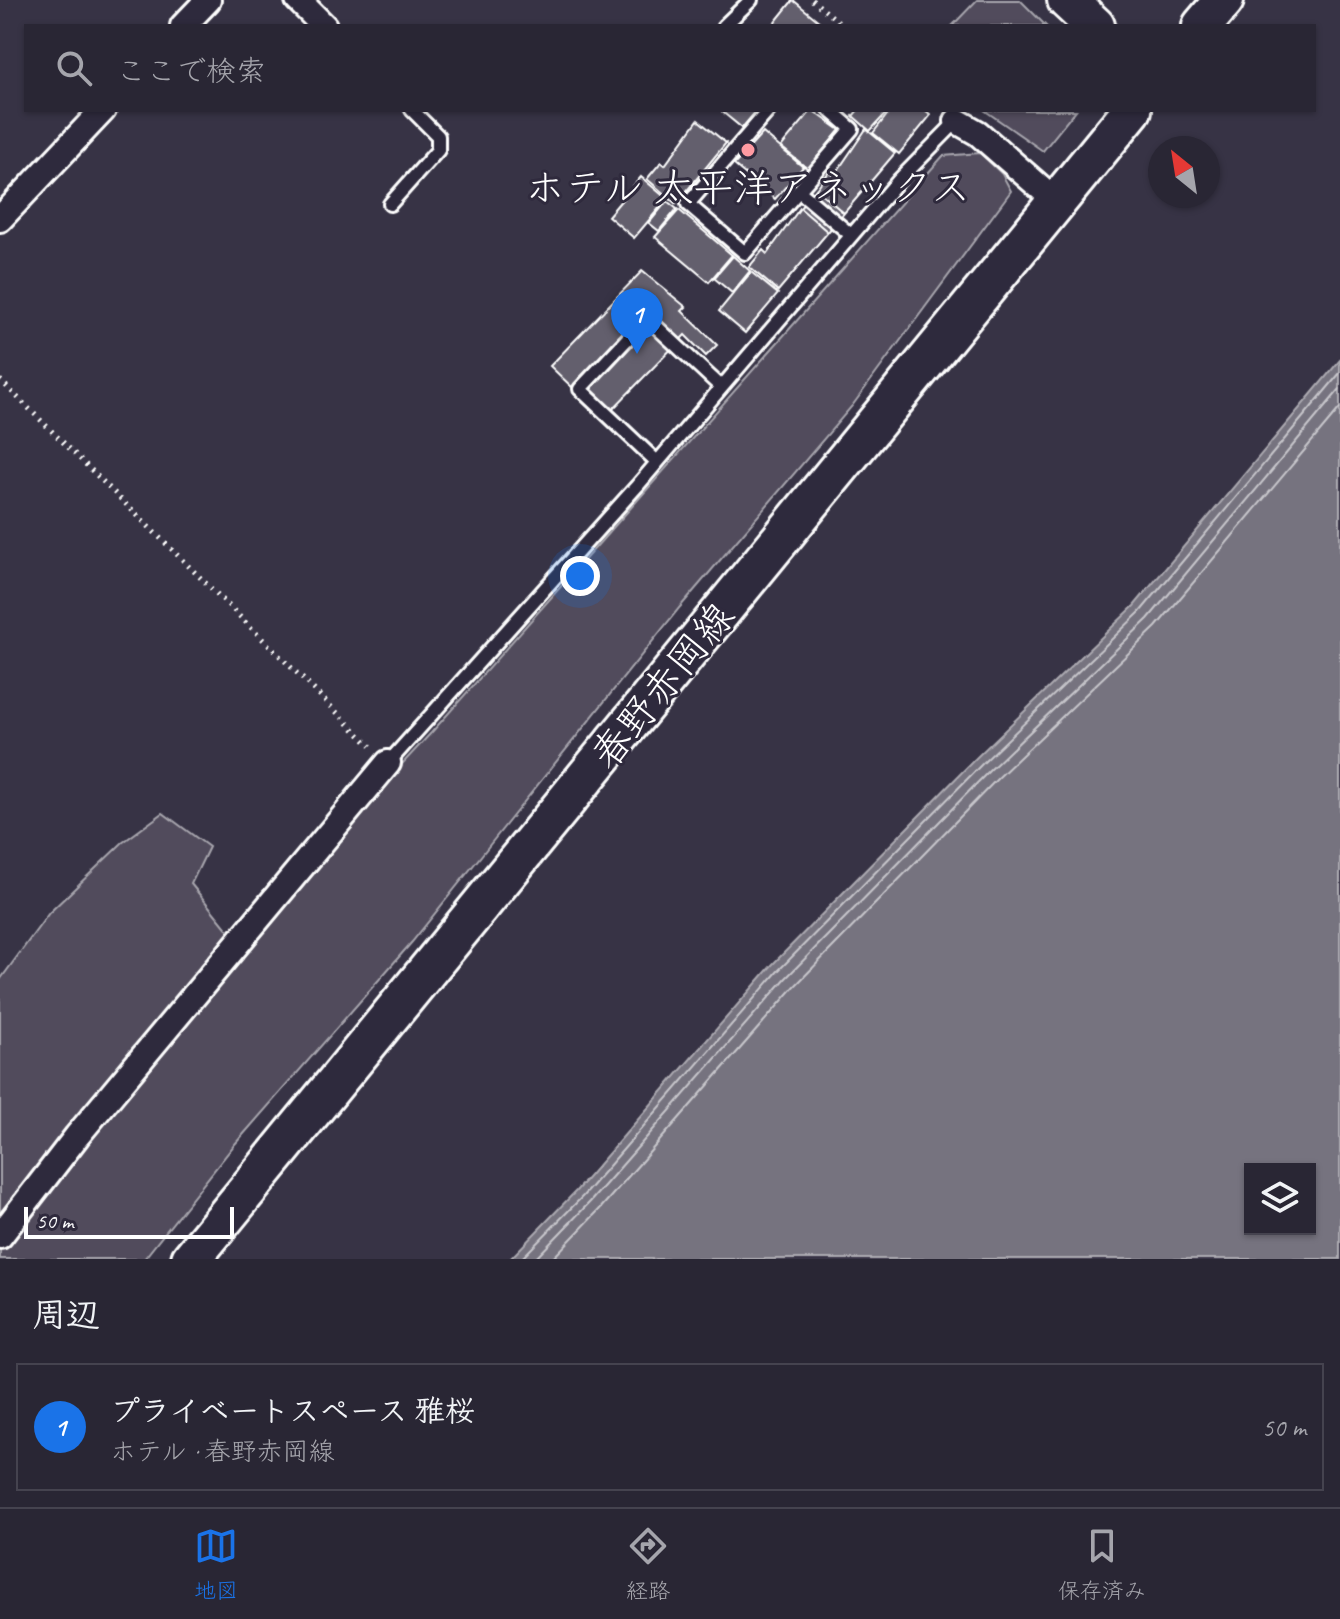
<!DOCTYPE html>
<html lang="ja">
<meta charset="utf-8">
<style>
:root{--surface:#292634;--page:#353240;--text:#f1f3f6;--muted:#a5a5ac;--line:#45434f;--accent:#1a73e8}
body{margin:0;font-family:Caveat,"Klee One",sans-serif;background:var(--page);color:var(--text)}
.controls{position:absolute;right:24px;bottom:24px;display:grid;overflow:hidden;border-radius:0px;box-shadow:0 2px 6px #0004}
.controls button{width:72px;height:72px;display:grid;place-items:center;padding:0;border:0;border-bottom:2px solid var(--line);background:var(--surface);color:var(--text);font:40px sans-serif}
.compass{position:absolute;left:1148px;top:136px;width:72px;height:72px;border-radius:50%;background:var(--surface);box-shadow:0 2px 6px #0004;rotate:330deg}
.scale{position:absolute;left:24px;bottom:20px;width:210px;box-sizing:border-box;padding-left:8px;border:4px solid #fff;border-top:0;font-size:22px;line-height:28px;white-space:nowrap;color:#fff;-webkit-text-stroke:6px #2f2a3d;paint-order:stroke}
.you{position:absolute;left:580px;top:576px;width:28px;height:28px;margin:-20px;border:6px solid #fff;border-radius:50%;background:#1a73e8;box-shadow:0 0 0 12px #1a73e833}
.badge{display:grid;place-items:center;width:52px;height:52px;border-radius:50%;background:var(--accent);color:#fff;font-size:26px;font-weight:700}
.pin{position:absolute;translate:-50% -66px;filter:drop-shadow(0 2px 4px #0008)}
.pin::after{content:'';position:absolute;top:42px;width:28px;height:24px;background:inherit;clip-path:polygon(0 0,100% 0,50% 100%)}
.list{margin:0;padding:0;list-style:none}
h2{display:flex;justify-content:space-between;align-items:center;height:104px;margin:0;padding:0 32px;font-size:34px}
h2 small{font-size:26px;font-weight:400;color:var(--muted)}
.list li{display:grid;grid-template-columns:52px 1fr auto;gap:24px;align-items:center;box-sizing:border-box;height:128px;margin:0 16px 16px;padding:0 16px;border:2px solid var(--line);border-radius:0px}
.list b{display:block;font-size:30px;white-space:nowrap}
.list p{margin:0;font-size:26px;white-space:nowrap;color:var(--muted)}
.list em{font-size:26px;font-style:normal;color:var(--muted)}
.icon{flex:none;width:44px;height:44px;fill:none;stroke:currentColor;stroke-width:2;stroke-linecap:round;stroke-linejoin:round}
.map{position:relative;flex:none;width:1340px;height:1259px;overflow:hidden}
.search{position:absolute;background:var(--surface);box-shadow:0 2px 6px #0004;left:24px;right:24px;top:24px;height:88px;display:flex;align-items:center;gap:20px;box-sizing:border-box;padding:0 28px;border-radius:0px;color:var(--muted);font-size:30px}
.sheet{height:248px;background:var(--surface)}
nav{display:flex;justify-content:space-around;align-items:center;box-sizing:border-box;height:112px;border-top:2px solid var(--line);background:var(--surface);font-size:22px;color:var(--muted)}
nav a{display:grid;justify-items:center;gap:4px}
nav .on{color:var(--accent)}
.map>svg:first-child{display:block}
</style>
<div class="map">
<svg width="1340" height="1259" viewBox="0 0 1340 1259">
<rect width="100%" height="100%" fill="#373345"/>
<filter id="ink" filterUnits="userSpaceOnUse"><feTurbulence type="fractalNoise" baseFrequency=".0125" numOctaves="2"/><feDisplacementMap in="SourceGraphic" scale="16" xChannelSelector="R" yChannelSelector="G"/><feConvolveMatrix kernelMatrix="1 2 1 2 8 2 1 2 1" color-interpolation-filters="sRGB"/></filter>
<g filter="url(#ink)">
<!-- green -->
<path fill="#514c5c" stroke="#a8a6ae" stroke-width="2" d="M977,0H1020L1046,26H952Z
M984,110H1076L1043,151Z
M980,153L1002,174L1011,191L852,406L680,607L412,942L235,1144L144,1259H0V980L49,913L122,843L163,813L209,847L191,884L237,941L431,733L943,156Z"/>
<!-- water -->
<path fill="#76737f" stroke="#adabb2" stroke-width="2" fill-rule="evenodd" d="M1340,360V1259H510L576,1191L772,965L977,757L1134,606ZM1250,1169H1310V1229H1250Z"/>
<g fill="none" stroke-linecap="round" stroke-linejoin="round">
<!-- shore -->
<path stroke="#c8c7cc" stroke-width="2" d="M521,1259L583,1196L778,971L983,763L1140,612L1340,373
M535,1259L590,1202L786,978L990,770L1148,619L1340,389
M552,1259L599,1210L795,986L998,778L1156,627L1340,408"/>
</g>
<!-- building -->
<path fill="#635f6d" stroke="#fff" stroke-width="2" d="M793,0L820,22L816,26H772Z
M720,110H757L742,128Z
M812,110L840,130L808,169L781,147Z
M858,110H889L870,131L853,116Z
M891,110H925L931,115L899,154L873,133Z
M698,120L726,143L676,204L647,179L661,162L665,165Z
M866,129L895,153L844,213L816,189L829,172L834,176Z
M763,133L803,167L775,199L734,165Z
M641,177L667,199L634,238L608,216Z
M816,189L844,213L828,232L800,208Z
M667,201L677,209L659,231L649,223Z
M800,208L828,232L778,291L749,267L763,250L767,254Z
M679,210L732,255L709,282L655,237Z
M733,256L750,271L732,293L714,278Z
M642,271L686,307L682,311L717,345L706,356L685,335L604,418L550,366Z
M751,272L778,294L745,333L719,311Z"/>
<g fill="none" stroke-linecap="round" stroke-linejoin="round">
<defs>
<path id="lane" d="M724,26L751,0
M769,110L688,204L745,253L852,129L830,110
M799,191L851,235
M390,204L438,150V136L412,110
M655,460L580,389L647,318L720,386
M388,763L637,486L899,180L957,121"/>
<path id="street" d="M298,0L324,26
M183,26L208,0
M957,121L978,133L1057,202
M0,219L103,110
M0,1236L77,1136L388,763"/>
<path id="primary" d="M1067,0L1095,26
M1202,26L1224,0
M191,1259L1132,110"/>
</defs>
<!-- lane casing -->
<use href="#lane" stroke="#fff" stroke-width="18"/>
<!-- street casing -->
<use href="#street" stroke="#fff" stroke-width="30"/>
<!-- primary casing -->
<use href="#primary" stroke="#fff" stroke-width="44"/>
<!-- path -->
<path stroke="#fff" stroke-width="5" stroke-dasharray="2 6" stroke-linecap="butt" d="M812,0L844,26
M0,380L371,746"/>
<!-- lane -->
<use href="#lane" stroke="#2f2a3d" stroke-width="12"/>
<!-- street -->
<use href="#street" stroke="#2f2a3d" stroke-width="24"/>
<!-- primary -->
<use href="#primary" stroke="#2f2a3d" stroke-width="38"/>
</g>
</g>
<!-- markers -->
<circle fill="#ff9aa2" stroke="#2f2a3d" stroke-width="3" cx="748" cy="150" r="8"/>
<g text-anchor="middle" stroke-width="6" stroke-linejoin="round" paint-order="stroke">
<!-- poi labels -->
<g font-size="40" fill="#fff" stroke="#2f2a3d">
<text x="748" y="201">ホテル 太平洋アネックス</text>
</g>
<!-- street labels -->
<g font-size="40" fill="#fff" stroke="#2f2a3d">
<text transform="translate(662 685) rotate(-51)" y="14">春野赤岡線</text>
</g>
</g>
</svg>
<div class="controls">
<button><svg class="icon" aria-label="layers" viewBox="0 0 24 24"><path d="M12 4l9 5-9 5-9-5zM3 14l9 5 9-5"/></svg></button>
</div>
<svg class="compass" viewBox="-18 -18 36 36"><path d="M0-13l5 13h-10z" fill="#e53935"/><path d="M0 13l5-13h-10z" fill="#a5a5ac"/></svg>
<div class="scale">50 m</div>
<div class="you"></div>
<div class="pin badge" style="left:637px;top:354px">1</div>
<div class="search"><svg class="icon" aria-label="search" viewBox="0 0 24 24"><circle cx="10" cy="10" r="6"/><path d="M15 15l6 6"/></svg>ここで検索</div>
</div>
<section class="sheet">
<h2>周辺<small></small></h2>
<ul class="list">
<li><span class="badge">1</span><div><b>プライベートスペース 雅桜</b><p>ホテル · 春野赤岡線</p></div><em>50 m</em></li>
</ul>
</section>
<nav>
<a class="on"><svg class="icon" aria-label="map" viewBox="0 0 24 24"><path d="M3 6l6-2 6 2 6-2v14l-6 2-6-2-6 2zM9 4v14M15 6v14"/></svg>地図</a>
<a><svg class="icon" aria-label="directions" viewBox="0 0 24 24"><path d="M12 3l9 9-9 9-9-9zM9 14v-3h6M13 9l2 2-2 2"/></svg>経路</a>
<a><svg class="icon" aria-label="saved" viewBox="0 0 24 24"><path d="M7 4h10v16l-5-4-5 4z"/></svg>保存済み</a>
</nav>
